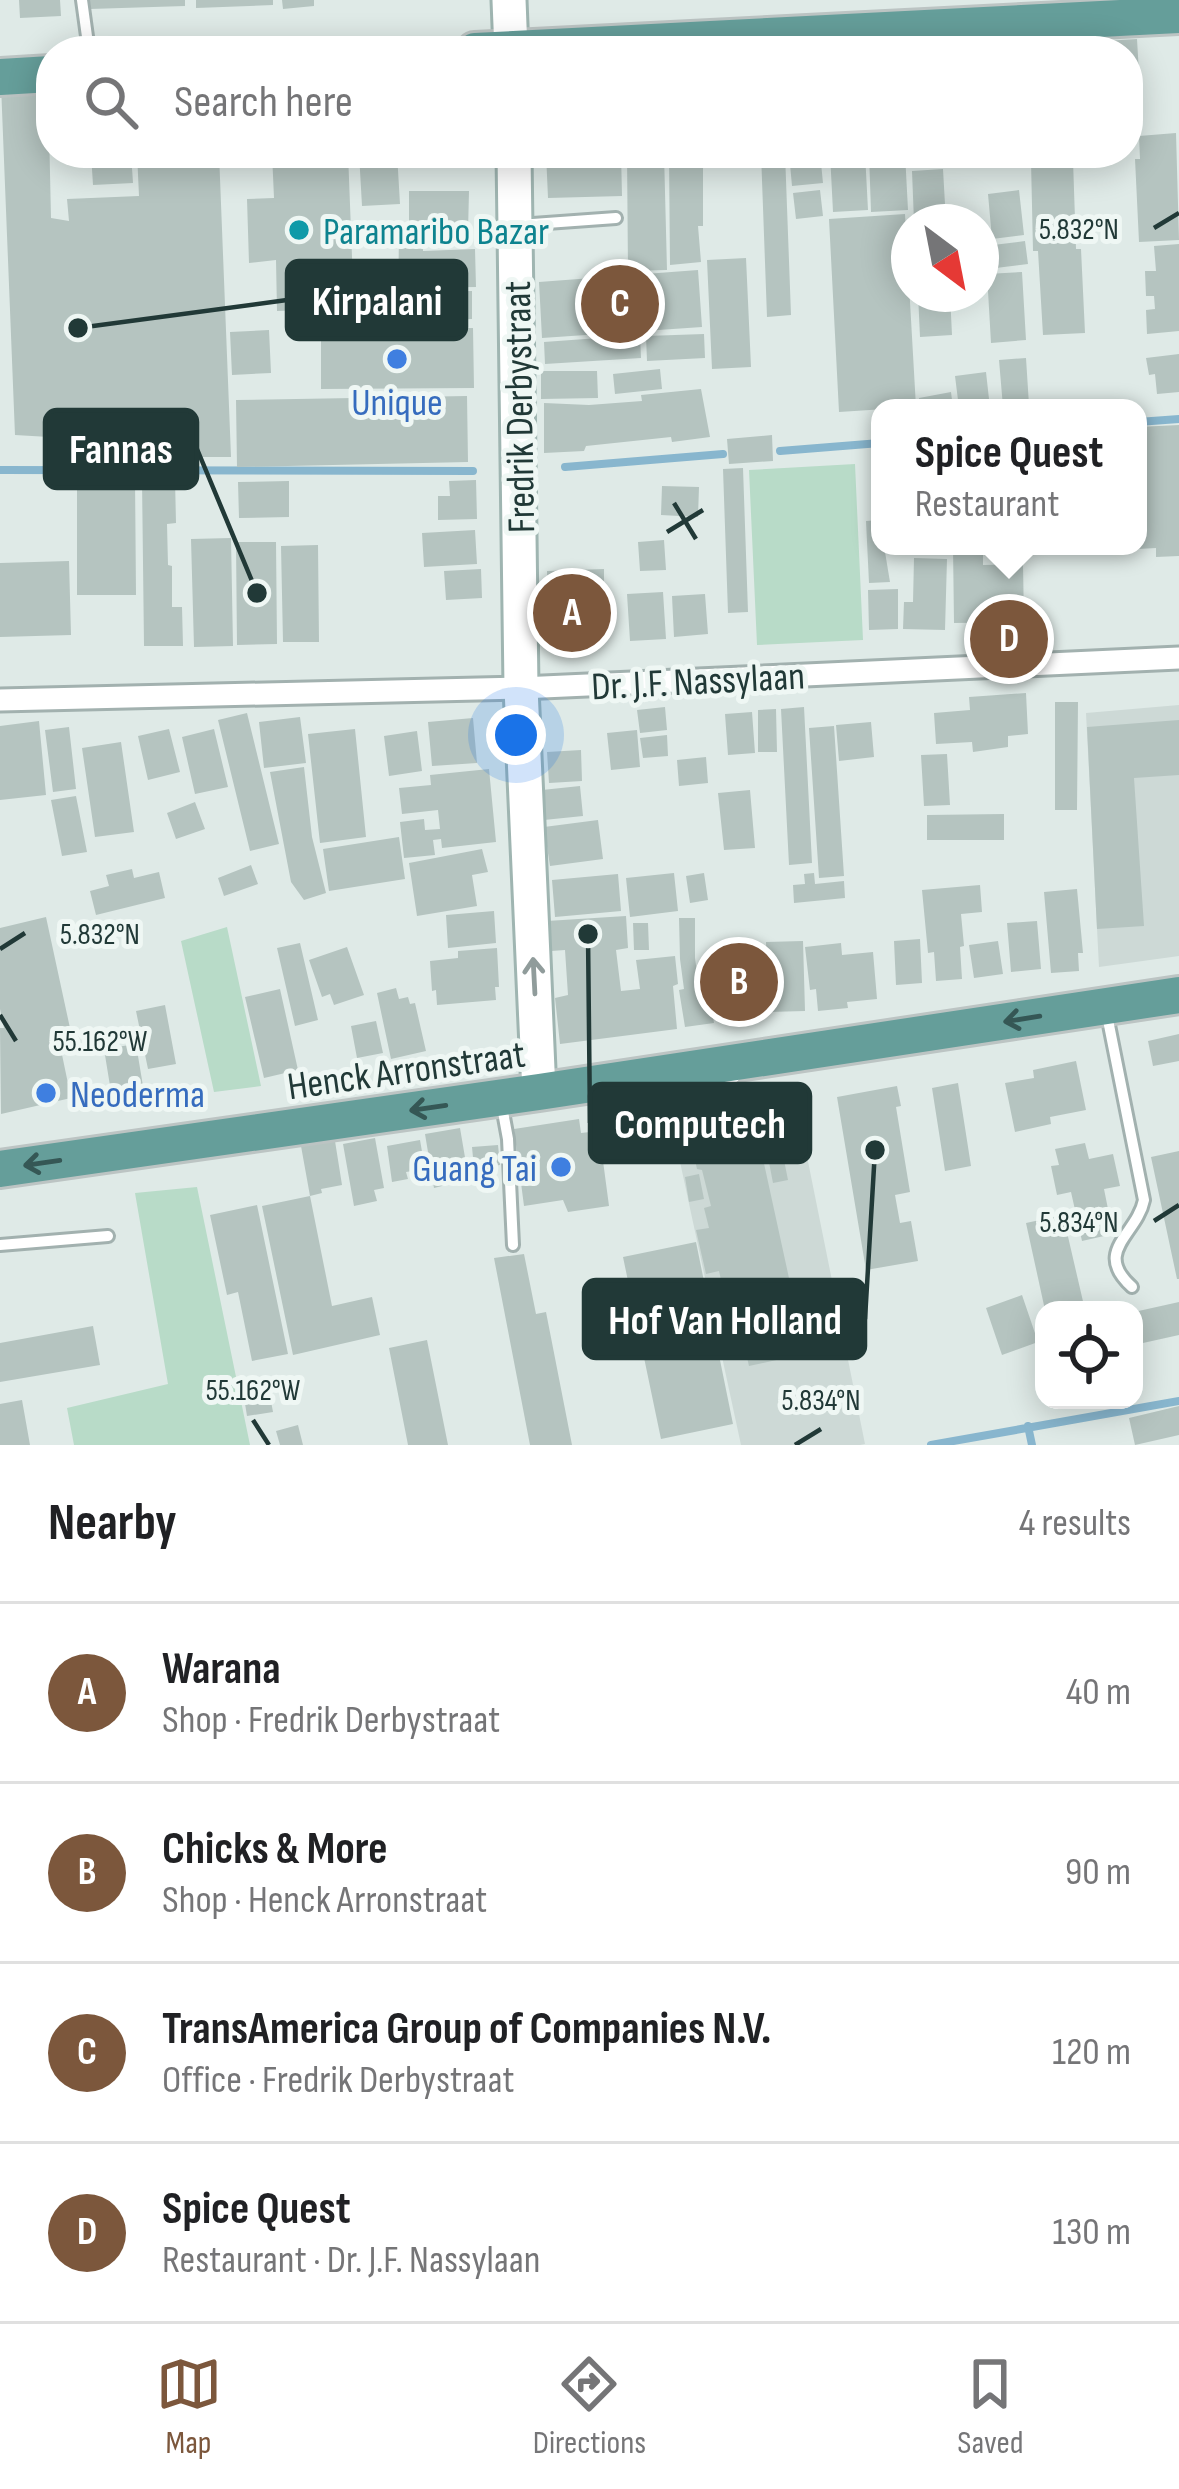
<!DOCTYPE html>
<meta charset="utf-8">
<style>
:root{--surface:#fff;--page:#f6f6f6;--text:#202124;--muted:#757577;--line:#e0e0e0;--accent:#7c573c}
body{margin:0;font-family:"Sofia Sans Condensed",sans-serif;background:var(--page);color:var(--text)}
.controls{position:absolute;right:36px;bottom:36px;display:grid;overflow:hidden;border-radius:24px;box-shadow:0 6px 30px #0003}
.controls button{width:108px;height:108px;display:grid;place-items:center;padding:0;border:0;border-bottom:3px solid var(--line);background:var(--surface);color:var(--text);font:60px sans-serif}
.compass{position:absolute;left:891px;top:204px;width:108px;height:108px;border-radius:50%;background:var(--surface);box-shadow:0 6px 30px #0003;rotate:148deg}
.you{position:absolute;left:516px;top:735px;width:42px;height:42px;margin:-30px;border:9px solid #fff;border-radius:50%;background:#1a73e8;box-shadow:0 0 0 18px #1a73e833}
.badge{display:grid;place-items:center;width:78px;height:78px;border-radius:50%;background:var(--accent);color:#fff;font-size:39px;font-weight:700}
.pin{position:absolute;translate:-50% -50%;border:6px solid #fff;box-shadow:0 3px 12px #0006}
.popup{position:absolute;left:871px;top:399px;width:276px;height:156px;box-sizing:border-box;display:grid;place-content:center;border-radius:24px;background:var(--surface);filter:drop-shadow(0 3px 9px #0005);font-size:39px;white-space:nowrap;color:var(--muted)}
.popup b{font-size:45px;color:var(--text)}
.popup::after{content:'';position:absolute;left:50%;top:100%;margin-left:-24px;border:24px solid transparent;border-top-color:var(--surface)}
.list{margin:0;padding:0;list-style:none}
h2{display:flex;justify-content:space-between;align-items:center;height:156px;margin:0;padding:0 48px;font-size:51px}
h2 small{font-size:39px;font-weight:400;color:var(--muted)}
.list li{display:grid;grid-template-columns:78px 1fr auto;gap:36px;align-items:center;box-sizing:border-box;height:180px;padding:0 48px;border-top:3px solid var(--line)}
.list b{display:block;font-size:45px;white-space:nowrap}
.list p{margin:0;font-size:39px;white-space:nowrap;color:var(--muted)}
.list em{font-size:39px;font-style:normal;color:var(--muted)}
.icon{flex:none;width:66px;height:66px;fill:none;stroke:currentColor;stroke-width:2;stroke-linecap:round;stroke-linejoin:round}
.map{position:relative;flex:none;width:1179px;height:1445px;overflow:hidden}
.search{position:absolute;background:var(--surface);box-shadow:0 6px 30px #0003;left:36px;right:36px;top:36px;height:132px;display:flex;align-items:center;gap:30px;box-sizing:border-box;padding:0 42px;border-radius:48px;color:var(--muted);font-size:45px}
.sheet{height:876px;background:var(--surface)}
nav{display:flex;justify-content:space-around;align-items:center;box-sizing:border-box;height:168px;border-top:3px solid var(--line);background:var(--surface);font-size:33px;color:var(--muted)}
nav a{display:grid;justify-items:center;gap:6px}
nav .on{color:var(--accent)}
.map>svg:first-child{display:block}
</style>
<div class="map">
<svg width="1179" height="1445" viewBox="0 0 1179 1445">
<rect width="100%" height="100%" fill="#dfeae7"/>
<!-- built -->
<path fill="#cdd9d6" d="M1179,705V956L1099,967L1086,713Z
M796,1102L865,1444L860,1445H741L671,1120Z"/>
<!-- green -->
<path fill="#b8dbc8" d="M855,464L863,640L757,645L749,470Z
M227,927L261,1086L214,1092L181,941Z
M197,1187L250,1445H74L67,1408L168,1384L135,1193Z"/>
<g fill="none" stroke-linecap="round" stroke-linejoin="round">
<!-- stream -->
<path stroke="#88b6ce" stroke-width="8" d="M1138,422L1179,419
M780,451L880,443
M565,467L723,454
M0,470L473,471
M1028,1426L1032,1445
M931,1445L1179,1401"/>
</g>
<!-- building -->
<path fill="#b5c4c0" d="M19,0H60L61,16L20,18Z
M90,0H185V6L90,9Z
M196,0H273V5L196,8Z
M282,0H314V6L283,9Z
M1137,39L1141,107L1128,108V51H1105V41Z
M1013,43L1014,51H960V47Z
M48,84L51,218L69,221L67,199L139,196L137,153H219L231,457H175L174,425L150,426L151,443L15,435L1,85Z
M1176,133L1179,240L1139,242L1135,159H1140L1139,136Z
M91,153H131L133,183L93,185Z
M272,153H348L354,308L277,311L276,260L249,263L247,199L274,198Z
M359,153H397L400,204L362,206Z
M546,153H621L622,196L548,198Z
M627,153H664L667,270L628,271Z
M669,153H703V226H698L701,262L670,265Z
M761,153H785L791,315L767,317Z
M789,153H820L823,183L792,186Z
M830,153H865L868,210L833,212Z
M869,153H905L908,210L871,212Z
M915,153H949L950,165L932,166V159L915,160Z
M966,153H1020V158L967,162Z
M1073,160L1076,249H1081L1085,333L1043,335L1038,251H1033L1031,161Z
M943,169L946,222H914L912,171Z
M820,190L823,216L796,219L793,193Z
M1019,190L1024,235L992,239L988,194Z
M409,191H469L468,232H422L423,251L475,249L476,287L415,288V310L398,309L399,232H409Z
M905,214L916,407L839,412L829,219Z
M1025,241L1028,264L988,269L985,246Z
M1179,244V331L1147,334L1146,310L1155,309L1154,296H1146L1145,271H1156L1154,246Z
M746,258L751,367L712,369L707,260Z
M698,270L702,327L542,338L539,282Z
M1022,272L1026,340L991,343L987,274Z
M472,291V319L421,321V292Z
M918,294H950L952,335L920,337Z
M473,328L474,388L321,389V330Z
M269,330L271,373L232,375L230,332Z
M704,334L705,358L647,361L646,336Z
M640,335L641,358L545,364L544,342Z
M1179,354V392L1157,394L1155,374L1149,375L1146,358Z
M1026,358L1029,405L1003,407L999,360Z
M660,369L662,389L615,394L613,374Z
M541,371H597L598,398L541,399Z
M986,372L990,408H959L955,376Z
M701,389L710,437L672,442L671,437L586,446L584,451L544,453V403L589,405L642,401L641,395Z
M951,392L953,408H920L919,398Z
M467,396L468,462L237,467L236,400Z
M1179,425V556L1156,557V548L1138,549V427Z
M772,435L773,461L729,464L727,439Z
M743,468L748,612L728,613L723,469Z
M135,477L136,595H77V478Z
M142,479H175L176,523L167,524L168,565L172,566V607H182L183,646H144Z
M476,480L477,519L438,520V496H450L449,481Z
M289,481V517L239,518L238,482Z
M662,486L699,487L698,517L661,515Z
M880,520V546H884L890,582L869,583L866,521Z
M475,530L477,564L424,567L422,533Z
M231,538L233,646L194,647L191,539Z
M664,540L666,570L640,571L638,542Z
M236,542H276L277,644L237,645Z
M318,545L319,642H283L281,546Z
M953,546H983V565L1023,564L1024,622L954,623Z
M914,558L947,559L945,630L903,629L904,602H913Z
M69,561L71,635L0,637V563Z
M481,569L482,598L446,600L444,571Z
M604,569V590H595L596,635L549,636L547,571Z
M898,589V629L869,630L868,590Z
M663,592L666,639L630,641L627,594Z
M705,594L708,634L674,637L672,596Z
M1026,693L1028,734L1008,736V747L973,752L972,742L936,744L934,713L970,710L969,697Z
M1055,702H1078L1077,810H1055Z
M665,707L667,730L640,733L637,710Z
M804,707L812,863L789,865L781,709Z
M776,709L777,752H758V710Z
M752,712L755,753L728,755L725,714Z
M247,713L279,844L250,851L218,720Z
M300,717L306,763L264,768L259,722Z
M473,718L477,763L432,766L428,722Z
M1179,720V775L1134,778L1144,926L1097,929L1087,727Z
M39,721L46,795L0,800V726Z
M871,722L874,757L839,761L836,725Z
M834,726L844,876L819,878L809,728Z
M69,727L76,789L53,792L45,730Z
M169,729L180,772L148,780L138,736Z
M214,729L228,787L195,794L182,737Z
M355,729L366,837L320,843L308,734Z
M637,730L640,767L611,770L607,733Z
M417,731L422,771L389,776L384,736Z
M667,735L668,756L643,758L640,738Z
M121,742L134,832L95,837L82,748Z
M581,750L582,781L549,783L547,752Z
M947,754L950,805L924,806L921,755Z
M706,757L708,783L679,786L677,760Z
M304,767L312,837L326,893L304,900L291,882L270,772Z
M489,769L496,842L442,848L441,839L433,840L435,855L404,858L400,822L424,819L425,830L440,829L438,810L402,814L399,788L431,785L430,775Z
M580,786L583,816L544,820L542,790Z
M750,790L755,848L724,850L718,793Z
M76,796L87,852L62,856L51,800Z
M195,802L205,829L176,839L167,813Z
M1004,814V840H927V815Z
M598,820L603,859L550,866L544,827Z
M399,837L405,879L329,891L323,849Z
M482,849L488,872L472,875L477,906L417,916L409,863Z
M251,865L258,884L224,896L218,878Z
M132,869L134,878L159,872L165,898L96,915L90,891L109,886L106,875Z
M674,873L678,911L630,917L626,878Z
M704,873L708,900L690,903L686,876Z
M814,873L815,884L844,881L845,898L794,903L793,885L805,884L804,874Z
M618,874L621,911L555,917L552,880Z
M980,885L982,912L961,914L964,946L960,947L962,979L936,981L934,952L928,953L922,890Z
M1077,889L1083,953H1078L1079,971L1051,973L1044,892Z
M494,911L496,943L448,948L446,915Z
M626,916L628,948L616,950L621,991L640,989L636,960L675,956L678,984L673,986L677,1029L560,1044L555,998L568,995L565,950L551,951L547,921Z
M46,917L73,1042L60,1045L71,1098L1,1114L0,1028H4L0,1009V928Z
M679,918H695V958L699,987L708,986L714,1023L685,1027L679,990L684,989L680,959Z
M1037,921L1041,969L1011,972L1007,923Z
M633,923H648L649,950H634Z
M920,939L922,983L896,985L894,941Z
M803,941L805,1011L768,1012L766,942Z
M998,941L1003,974L974,978L969,945Z
M300,943L318,1020L295,1026L277,948Z
M841,943L842,955L873,952L877,999L847,1002L848,1008L818,1011L816,989L810,990L805,947Z
M755,945L760,1015L724,1018L718,948Z
M347,947L364,995L334,1005L330,994L322,997L309,960Z
M497,948L499,987H495L496,1000L437,1005L436,990L432,991L430,961L458,958V951Z
M396,988L399,999L408,997L410,1004L415,1003L426,1051L391,1059L377,993Z
M280,989L298,1070L264,1078L245,997Z
M165,1005L176,1064L148,1069L136,1011Z
M376,1021L383,1053L357,1058L351,1026Z
M1179,1034V1061L1153,1066L1148,1041Z
M136,1044L144,1092L112,1098L104,1049Z
M1076,1061L1086,1110L1050,1117L1051,1124L1015,1132L1005,1083L1034,1078L1033,1070Z
M958,1083L971,1166L945,1171L932,1088Z
M897,1086L901,1106L896,1107L910,1192L895,1195L900,1223L911,1221L918,1261L866,1270L837,1097Z
M579,1119L581,1133L599,1131L609,1206L568,1212L563,1200L524,1206L514,1129Z
M755,1122L799,1324L793,1325L799,1355L749,1366L741,1332L733,1334L719,1271L706,1274L696,1230L709,1228L704,1208L711,1206L702,1170L697,1169L690,1137Z
M460,1128L468,1175L445,1179L446,1185L434,1188L425,1134Z
M375,1138L384,1188L374,1190L377,1201L354,1206L343,1144Z
M420,1140L425,1169L406,1172L408,1179L392,1182L387,1146Z
M335,1141L342,1185L321,1189L322,1193L310,1196L301,1146Z
M1085,1143L1089,1159L1113,1154L1120,1186L1104,1189L1113,1234L1082,1241L1071,1192L1057,1195L1051,1166L1059,1165L1055,1149Z
M498,1145L500,1165L474,1168L472,1147Z
M1179,1151V1279H1177L1151,1157Z
M783,1155L788,1180L773,1183L768,1157Z
M699,1174L704,1199L689,1202L685,1177Z
M310,1196L332,1306L372,1297L380,1335L293,1355L262,1206Z
M257,1205L288,1354L252,1361L238,1292L227,1295L210,1215Z
M1063,1215L1085,1310H1045L1026,1223Z
M696,1242L733,1424L661,1439L623,1257Z
M524,1254L536,1314L546,1312L572,1445H530L494,1258Z
M1022,1295L1038,1342L1002,1355L986,1308Z
M1179,1302V1335L1134,1345V1312Z
M93,1326L100,1365L0,1382V1343Z
M427,1340L448,1445H408L389,1348Z
M267,1380L273,1412L247,1416L242,1385Z
M22,1400L30,1445H0V1404Z
M1179,1406V1435L1135,1445L1129,1418Z
M298,1425L303,1445H280L276,1431Z"/>
<g fill="none" stroke-linecap="round" stroke-linejoin="round">
<defs>
<path id="service" d="M82,0L89,51
M519,225L616,218
M1107,1015L1144,1200C1137,1235 1092,1251 1132,1287
M690,1077L691,1084L696,1088C712,1088 728,1087 737,1074
M501,1101L508,1139L513,1245
M0,1245L108,1236"/>
<path id="minor" d="M0,700L521,688L1179,658"/>
<path id="secondary" d="M509,0L511,51
M514,153L521,688L539,1092"/>
<path id="primary" d="M475,51L1179,15
M0,77L51,74
M0,1169L539,1092L1179,995"/>
</defs>
<!-- service casing -->
<use href="#service" stroke="#a2b1af" stroke-width="16"/>
<!-- minor casing -->
<use href="#minor" stroke="#a2b1af" stroke-width="27"/>
<!-- secondary casing -->
<use href="#secondary" stroke="#9fb5b1" stroke-width="39"/>
<!-- primary casing -->
<use href="#primary" stroke="#bcc4c3" stroke-width="42"/>
<!-- service -->
<use href="#service" stroke="#fff" stroke-width="10"/>
<!-- minor -->
<use href="#minor" stroke="#fff" stroke-width="21"/>
<!-- secondary -->
<use href="#secondary" stroke="#fff" stroke-width="33"/>
<!-- primary -->
<use href="#primary" stroke="#659e9a" stroke-width="36"/>
</g>
<!-- one-way arrows -->
<defs><path id="oneway-shaft" d="M-6 0H5M1.5-3L5.5 0L1.5 3" fill="none" stroke-width="1.6" stroke-linecap="round" stroke-linejoin="round" transform="scale(3)"/></defs>
<use stroke="#909c9b" href="#oneway-shaft" transform="translate(534 976) rotate(-93)"/>
<g stroke="#355755">
<use href="#oneway-shaft" transform="translate(1022 1019) rotate(171)"/>
<use href="#oneway-shaft" transform="translate(428 1108) rotate(172)"/>
<use href="#oneway-shaft" transform="translate(42 1163) rotate(172)"/>
</g>
<!-- ticks -->
<path fill="none" stroke="#213937" stroke-width="4.5" d="M1154,228L1179,213M674,503L696,539M667,532L703,510M0,949L25,933M0,1015L16,1041M1154,1221L1179,1205M253,1420L269,1445M795,1445L821,1429"/>
<!-- markers -->
<circle fill="#0f9aa8" stroke="#eff7f4" stroke-width="4.5" cx="299" cy="230" r="12"/>
<g fill="#3f7fe0" stroke="#eff7f4" stroke-width="4.5">
<circle cx="397" cy="359" r="12"/>
<circle cx="46" cy="1093" r="12"/>
<circle cx="561" cy="1167" r="12"/>
</g>
<g text-anchor="middle" stroke-width="10" stroke-linejoin="round" paint-order="stroke">
<!-- culture labels -->
<g font-size="39" fill="#0d838f" stroke="#eff7f4" text-anchor="start">
<text x="323" y="244">Paramaribo Bazar</text>
</g>
<!-- shop labels -->
<g font-size="39" fill="#366cbe" stroke="#eff7f4">
<text x="397" y="415">Unique</text>
<text x="70" y="1107" text-anchor="start">Neoderma</text>
<text x="537" y="1181" text-anchor="end">Guang Tai</text>
</g>
<!-- street labels -->
<g font-size="39" fill="#213937" stroke="#eff7f4">
<text transform="translate(518 407) rotate(-91)" y="14">Fredrik Derbystraat</text>
<text transform="translate(698 680) rotate(-3)" y="14">Dr. J.F. Nassylaan</text>
<text transform="translate(406 1069) rotate(-8)" y="14">Henck Arronstraat</text>
</g>
</g>
<g font-size="30" text-anchor="middle" fill="#213937" stroke="#eff7f4" stroke-width="10" stroke-linejoin="round" paint-order="stroke">
<text x="1079" y="239">5.832°N</text>
<text x="100" y="944">5.832°N</text>
<text x="100" y="1051">55.162°W</text>
<text x="1079" y="1232">5.834°N</text>
<text x="253" y="1400">55.162°W</text>
<text x="821" y="1410">5.834°N</text>
</g>
<!-- callouts -->
<path fill="none" stroke="#213937" stroke-width="4.5" d="M78 328L287 300M257 593L197 449M588 934L590 1123M875 1150L865 1319"/>
<g fill="#213937" stroke="#eff7f4" stroke-width="4.5">
<circle cx="78" cy="328" r="12"/>
<circle cx="257" cy="593" r="12"/>
<circle cx="588" cy="934" r="12"/>
<circle cx="875" cy="1150" r="12"/>
</g>
<g fill="#213937" stroke="#213937" stroke-width="4.5">
<rect x="287" y="261" width="179" height="78" rx="12"/>
<rect x="45" y="410" width="152" height="78" rx="12"/>
<rect x="590" y="1084" width="220" height="78" rx="12"/>
<rect x="584" y="1280" width="281" height="78" rx="12"/>
</g>
<g font-size="42" text-anchor="middle" font-weight="bold" fill="#fff">
<text x="377" y="315">Kirpalani</text>
<text x="121" y="463">Fannas</text>
<text x="700" y="1138">Computech</text>
<text x="725" y="1334">Hof Van Holland</text>
</g>
</svg>
<div class="controls">
<button><svg class="icon" aria-label="locate" viewBox="0 0 24 24"><circle cx="12" cy="12" r="6"/><path d="M12 2v4M12 18v4M2 12h4M18 12h4"/></svg></button>
</div>
<svg class="compass" viewBox="-18 -18 36 36"><path d="M0-13l5 13h-10z" fill="#e53935"/><path d="M0 13l5-13h-10z" fill="#757577"/></svg>
<div class="you"></div>
<div class="pin badge" style="left:572px;top:613px">A</div>
<div class="pin badge" style="left:739px;top:982px">B</div>
<div class="pin badge" style="left:620px;top:304px">C</div>
<div class="pin badge" style="left:1009px;top:639px">D</div>
<div class="popup"><b>Spice Quest</b>Restaurant</div>
<div class="search"><svg class="icon" aria-label="search" viewBox="0 0 24 24"><circle cx="10" cy="10" r="6"/><path d="M15 15l6 6"/></svg>Search here</div>
</div>
<section class="sheet">
<h2>Nearby<small>4 results</small></h2>
<ul class="list">
<li><span class="badge">A</span><div><b>Warana</b><p>Shop · Fredrik Derbystraat</p></div><em>40 m</em></li>
<li><span class="badge">B</span><div><b>Chicks &amp; More</b><p>Shop · Henck Arronstraat</p></div><em>90 m</em></li>
<li><span class="badge">C</span><div><b>TransAmerica Group of Companies N.V.</b><p>Office · Fredrik Derbystraat</p></div><em>120 m</em></li>
<li><span class="badge">D</span><div><b>Spice Quest</b><p>Restaurant · Dr. J.F. Nassylaan</p></div><em>130 m</em></li>
</ul>
</section>
<nav>
<a class="on"><svg class="icon" aria-label="map" viewBox="0 0 24 24"><path d="M3 6l6-2 6 2 6-2v14l-6 2-6-2-6 2zM9 4v14M15 6v14"/></svg>Map</a>
<a><svg class="icon" aria-label="directions" viewBox="0 0 24 24"><path d="M12 3l9 9-9 9-9-9zM9 14v-3h6M13 9l2 2-2 2"/></svg>Directions</a>
<a><svg class="icon" aria-label="saved" viewBox="0 0 24 24"><path d="M7 4h10v16l-5-4-5 4z"/></svg>Saved</a>
</nav>
